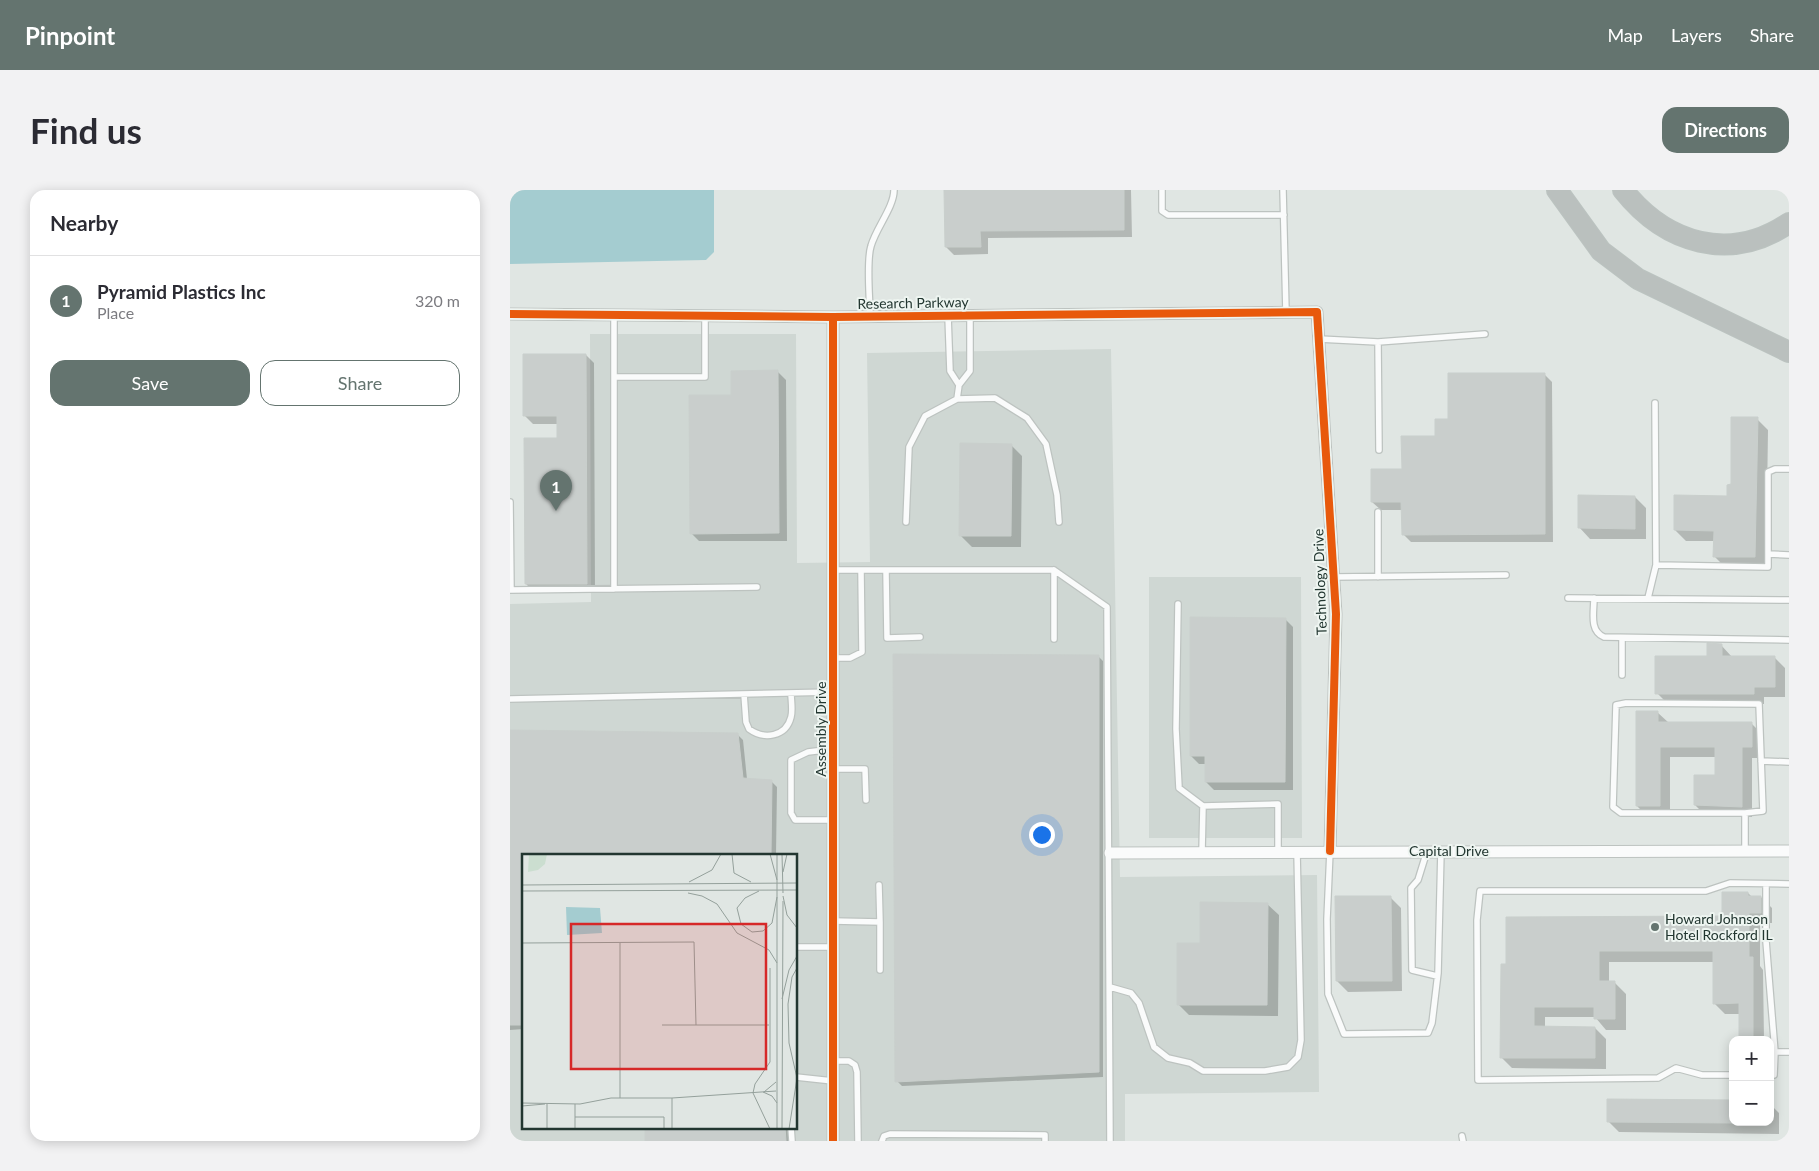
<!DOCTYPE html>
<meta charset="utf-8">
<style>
:root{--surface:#fff;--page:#f2f2f3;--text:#2b2b33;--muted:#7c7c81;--line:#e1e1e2;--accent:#64746f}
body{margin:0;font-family:Lato,sans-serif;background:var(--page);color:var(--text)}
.controls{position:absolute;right:15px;bottom:15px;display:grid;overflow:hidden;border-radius:10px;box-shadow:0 2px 12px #0003}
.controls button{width:45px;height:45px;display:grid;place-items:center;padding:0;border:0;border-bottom:1px solid var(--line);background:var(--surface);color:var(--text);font:25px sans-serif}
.you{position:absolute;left:531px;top:644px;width:18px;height:18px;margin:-12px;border:4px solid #fff;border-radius:50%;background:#1a73e8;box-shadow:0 0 0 8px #1a73e833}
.badge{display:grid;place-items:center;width:32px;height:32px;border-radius:50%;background:var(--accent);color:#fff;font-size:16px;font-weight:700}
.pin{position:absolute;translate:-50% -41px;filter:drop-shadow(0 1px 2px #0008)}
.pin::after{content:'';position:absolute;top:26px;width:18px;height:15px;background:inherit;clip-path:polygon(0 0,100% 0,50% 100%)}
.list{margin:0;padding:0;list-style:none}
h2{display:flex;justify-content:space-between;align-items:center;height:65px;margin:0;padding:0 20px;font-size:21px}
h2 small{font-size:16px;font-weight:400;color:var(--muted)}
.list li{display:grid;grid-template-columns:32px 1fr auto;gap:15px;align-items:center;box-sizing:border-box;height:90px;padding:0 20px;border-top:1px solid var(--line)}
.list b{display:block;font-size:19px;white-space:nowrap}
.list p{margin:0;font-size:16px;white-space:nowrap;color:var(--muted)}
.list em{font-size:16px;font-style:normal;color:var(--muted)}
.actions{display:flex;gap:10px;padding:15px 20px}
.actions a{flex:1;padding:11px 0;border:1px solid var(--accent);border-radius:15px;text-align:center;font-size:18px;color:var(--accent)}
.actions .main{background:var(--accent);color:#fff}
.map{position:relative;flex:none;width:1279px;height:951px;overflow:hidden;border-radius:15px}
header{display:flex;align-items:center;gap:30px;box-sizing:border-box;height:70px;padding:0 25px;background:var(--accent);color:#fff}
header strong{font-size:24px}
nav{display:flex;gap:28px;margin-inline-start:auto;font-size:18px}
.intro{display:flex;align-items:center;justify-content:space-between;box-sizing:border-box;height:120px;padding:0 30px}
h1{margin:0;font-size:35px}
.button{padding:12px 22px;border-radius:15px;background:var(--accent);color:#fff;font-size:18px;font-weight:700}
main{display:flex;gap:30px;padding:0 30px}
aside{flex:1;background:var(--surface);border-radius:15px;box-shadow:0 2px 12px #0003}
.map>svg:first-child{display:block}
</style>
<header>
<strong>Pinpoint</strong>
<nav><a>Map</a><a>Layers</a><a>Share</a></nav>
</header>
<div class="intro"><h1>Find us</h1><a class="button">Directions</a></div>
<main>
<aside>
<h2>Nearby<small></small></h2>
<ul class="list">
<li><span class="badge">1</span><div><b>Pyramid Plastics Inc</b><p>Place</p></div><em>320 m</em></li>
</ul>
<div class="actions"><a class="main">Save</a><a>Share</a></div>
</aside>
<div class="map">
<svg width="1279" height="951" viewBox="0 0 1279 951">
<rect width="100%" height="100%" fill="#e0e6e3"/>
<!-- built -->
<path fill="#cfd7d3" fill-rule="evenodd" d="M80,144H286L287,373L360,372L357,163L601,159L610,687L807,685L809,902L615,904V951H0V414L81,412ZM14,665H286V937H14Z
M639,387H791L792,648H639Z"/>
<!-- water -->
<path fill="#a4ccd0" d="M0,0H204V62L196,70L0,74Z"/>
<!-- shadow -->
<path fill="#0003" d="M436,0H621L622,47L478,48V64L444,65L436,57Z
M76,165L84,173L85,402H24L16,394L48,249V234H23L15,226Z
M267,181L276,190L277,351H189L181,343L222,206Z
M1034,184L1042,192L1043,352H901L893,344V320H871L862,312L927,247L939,231Z
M1247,229L1258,240L1256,378L1215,377L1204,366L1205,351H1176L1165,340L1218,307Z
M501,255L512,266L511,357H462L451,346Z
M1125,307L1136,318V349H1080L1069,337Z
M775,429L783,437V600H704L696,592V574H689L681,566Z
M1211,455L1222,467H1264L1275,478V507H1254V514H1158L1147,503L1198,467Z
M588,466L593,471V887L392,896L387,891Z
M1147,522L1159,533H1241L1252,544V568H1242V627L1196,626L1185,615L1206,586V567H1160V627H1138L1127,616Z
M0,541L227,544L233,550L237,589L261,591L267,597L266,665H14V839L0,840Z
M1238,703L1242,707H1251L1262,718V733H1250V776L1253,780L1254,850H1230V824H1215L1204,813V772H1099V793H1105L1116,804V840H1096L1085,827H1035V837L1085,838L1096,849V879L1002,878L991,867L992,776L1214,727Z
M880,707L891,718L892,801L838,802L827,791Z
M757,714L769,725L768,826L679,825L668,814L691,755Z
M1260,914L1269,923V944L1109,942L1098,931L1260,932Z
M137,937H283V951H136Z"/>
<!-- building -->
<path fill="#c9cecc" stroke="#c9cfcc" d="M434,0H614V40L470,41L471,57H435Z
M13,164H76L77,394H15L14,248H47V226H13Z
M268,180L269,343L180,344L179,205H221V181Z
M938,183H1035V344L892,345L891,312H861V279H892L891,246H925V229H938Z
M1221,227H1248L1245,367H1203L1204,341L1164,340V305L1217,306V295L1221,294Z
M450,253L502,254L501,346H449Z
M1068,305L1125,306V339L1068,338Z
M680,427L776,428L775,592H695V566H680Z
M1197,453L1212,454V466H1265V497H1244V504H1145V466H1197Z
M383,464L589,465V882L385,892Z
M1126,521H1148V532H1242V557H1232V617L1184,615V585H1205V557H1150V616H1126Z
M0,540L228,543L233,588L262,590L261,665H14V835H0Z
M1212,702H1238V706H1251V723H1239V767H1243V850H1229V813L1203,814V761H1089V791H1105V829H1084V817H1024V836L1085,837V868H990L991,774H996V727L1212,726Z
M825,706H881L882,791H826Z
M690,712L758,713L757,815H667V753H690Z
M1097,909L1223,910V933L1097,932Z
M135,937H275L276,951H135Z"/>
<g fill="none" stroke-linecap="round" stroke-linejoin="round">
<defs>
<path id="service" d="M652,0V21L658,25H774
M773,0L776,122
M104,125V399
M360,126C360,109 356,72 361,56C366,38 384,17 384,0
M438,126L440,181L449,195L460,181V126
M809,149L868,152
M104,187H195V126
M447,209L485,208L517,228L536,254L547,305L549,332
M1145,213L1146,375L1258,377V282L1265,279H1279
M869,260L868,152L975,144
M0,312L1,400L247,397
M396,332L399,257L415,226L447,209L449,195
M1258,364L1279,365
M323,380H544V449
M544,380L597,417L600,951
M376,381L377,448L410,447
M824,387L996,385
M868,387V322
M1058,408L1279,410
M1084,408C1084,422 1079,441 1094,447L1279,450
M1138,408L1146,375
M668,414L666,539L669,598L693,616
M1112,448V485
M323,468H340L352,462L351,381
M234,504L236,532L239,539C254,550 276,547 281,527C283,520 281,510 281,503
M0,509L323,502
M323,559L298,562L281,570V623L285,630H323
M1251,571L1279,572
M323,579H355L356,610
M1235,623L1253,621L1249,514L1116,513L1106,515L1103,617L1111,623H1235V661
M820,661L817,729L818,804L834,844L918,843L922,833L928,783L931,661
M917,661L908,690L901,698L902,780L927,786
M692,662L693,616L768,614V662
M1256,694V751L1265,862H1279
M369,695L370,732
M323,731L370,732V780
M286,757H323
M600,797L621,803L629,813L644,857L658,868L680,873L693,881H755L778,877L788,867L791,850L787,662
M323,871H339L345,875L347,882L348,951
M1223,885H1192L1166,878L1148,888L968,890L967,730L970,701H1196L1220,693L1279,694
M1260,885H1264L1265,862
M286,887L323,891
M281,937L282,951
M952,946L953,951
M372,951L374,946L380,944L535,945V951"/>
<path id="minor" d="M0,124L323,127L807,122L826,424L820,661
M323,127V951
M600,663L1279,661"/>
<path id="motorway" d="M1047,0L1091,61L1128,89L1279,162
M1113,0C1156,54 1220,73 1279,33"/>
</defs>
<!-- service casing -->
<use href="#service" stroke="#bdc3c0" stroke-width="8"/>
<!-- minor casing -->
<use href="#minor" stroke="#bdc3c0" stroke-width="13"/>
<!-- motorway casing -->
<use href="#motorway" stroke="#bbc3c0" stroke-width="22"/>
<!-- service -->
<use href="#service" stroke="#fafbfb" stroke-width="5.5"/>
<!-- minor -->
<use href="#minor" stroke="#fafbfb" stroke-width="11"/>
<!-- motorway -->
<use href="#motorway" stroke="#bac0be" stroke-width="20"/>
<defs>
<path id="cycleway" d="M0,124L323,127L807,122L826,424L820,661
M323,127V951"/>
</defs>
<!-- cycleway casing -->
<use href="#cycleway" stroke="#eef5f1" stroke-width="11"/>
<!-- cycleway -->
<use href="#cycleway" stroke="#e8590c" stroke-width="8"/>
</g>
<!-- markers -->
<circle fill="#64746f" stroke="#eef5f1" stroke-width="2" cx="1145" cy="737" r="5"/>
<g text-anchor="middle" stroke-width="4" stroke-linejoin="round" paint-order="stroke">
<!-- street labels -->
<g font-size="14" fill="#223630" stroke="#eef5f1">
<text transform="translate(403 113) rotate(-1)" y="5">Research Parkway</text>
<text transform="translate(810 392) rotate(-92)" y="5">Technology Drive</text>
<text transform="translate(311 539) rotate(-90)" y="5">Assembly Drive</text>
<text x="939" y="666">Capital Drive</text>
</g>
<!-- poi labels -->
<g font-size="14" fill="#223630" stroke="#eef5f1" text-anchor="start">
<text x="1155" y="734">Howard Johnson<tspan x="1155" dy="16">Hotel Rockford IL</tspan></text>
</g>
</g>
<!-- overview -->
<g transform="translate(12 664)">
<rect width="275" height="275" fill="#e0e6e3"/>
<path d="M7,0H25L23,10L16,16L6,18Z" fill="#cbded0"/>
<path d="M44,53L78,54L80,79L45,81Z" fill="#a4ccd0"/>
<path fill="none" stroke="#94a09b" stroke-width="1" d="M210,0L212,19L229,28M248,0L255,26M260,0L261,39M261,18L265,0M167,28L190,16L199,0M0,31L275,29M0,37L275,36M237,37L223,44L215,54L219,70L230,78L241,77L250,69L255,43M166,39L180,42L195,50L215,79L247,96L255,109M261,42L265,61L275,74M0,89L172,88L174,171M98,89V244M248,114V208L233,230L231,239L248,275M260,145L267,116L275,102M140,171H247M241,238L250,242L255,249M242,238L254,228M150,244V275M0,249L58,250L89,244H150L254,237M25,250V275M0,252L23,250M53,263H142V275M53,275V250M255,275V0M260,275L261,47M267,275L275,224L267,189L266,150L270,123L275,114"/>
<path fill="#d62828" fill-opacity="0.15" stroke="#d62828" stroke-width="2.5" d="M49,70H244V215H49Z"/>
<rect width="275" height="275" fill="none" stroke="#223630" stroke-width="2.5"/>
</g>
</svg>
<div class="controls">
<button>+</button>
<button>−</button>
</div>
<div class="you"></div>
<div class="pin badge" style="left:46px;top:321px">1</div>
</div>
</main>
